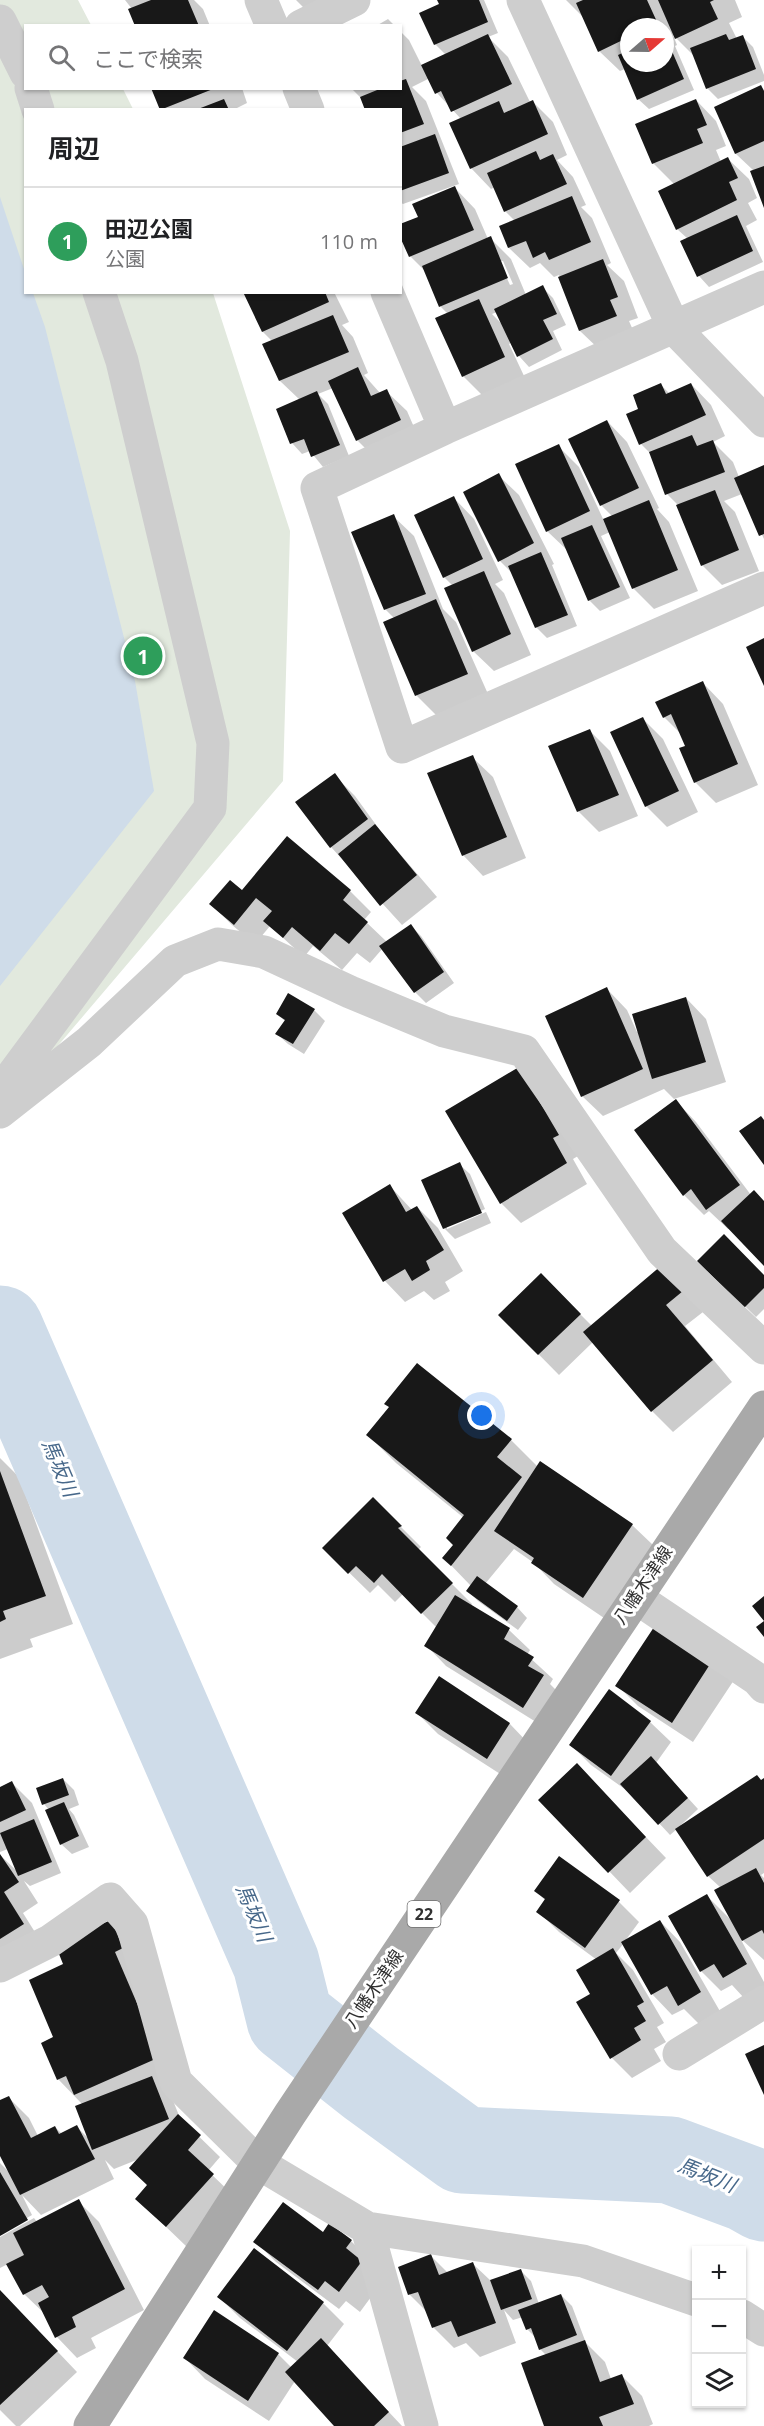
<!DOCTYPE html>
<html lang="ja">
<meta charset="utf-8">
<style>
:root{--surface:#fff;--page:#f6f6f6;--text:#202124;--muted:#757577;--line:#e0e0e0;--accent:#b45309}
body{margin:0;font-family:"Open Sans","Noto Sans JP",sans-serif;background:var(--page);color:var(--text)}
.controls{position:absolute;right:18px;bottom:18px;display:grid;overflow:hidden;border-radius:0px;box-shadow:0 2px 4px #0004}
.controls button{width:54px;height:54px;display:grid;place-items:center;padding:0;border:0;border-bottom:2px solid var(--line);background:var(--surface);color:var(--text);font:30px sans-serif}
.compass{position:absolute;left:620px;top:18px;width:54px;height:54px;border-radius:50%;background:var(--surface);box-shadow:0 2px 4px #0004;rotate:70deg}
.you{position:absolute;left:482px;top:1416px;width:21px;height:21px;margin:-15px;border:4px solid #fff;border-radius:50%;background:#1a73e8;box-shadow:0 0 0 9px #1a73e833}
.badge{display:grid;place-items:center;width:39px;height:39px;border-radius:50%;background:var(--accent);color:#fff;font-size:20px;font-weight:700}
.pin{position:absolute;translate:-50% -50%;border:3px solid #fff;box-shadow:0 2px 6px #0006}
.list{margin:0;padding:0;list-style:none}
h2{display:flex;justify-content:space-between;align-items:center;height:78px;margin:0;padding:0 24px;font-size:26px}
h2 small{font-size:20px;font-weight:400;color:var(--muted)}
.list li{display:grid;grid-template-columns:39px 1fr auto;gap:18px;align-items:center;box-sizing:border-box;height:108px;padding:0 24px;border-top:2px solid var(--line)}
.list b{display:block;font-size:22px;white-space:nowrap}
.list p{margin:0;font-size:20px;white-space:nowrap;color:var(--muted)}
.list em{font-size:20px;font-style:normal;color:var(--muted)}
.icon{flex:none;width:33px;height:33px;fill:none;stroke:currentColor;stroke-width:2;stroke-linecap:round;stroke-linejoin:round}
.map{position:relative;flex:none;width:764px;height:2426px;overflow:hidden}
.search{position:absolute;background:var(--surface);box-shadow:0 2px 4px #0004;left:24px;top:24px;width:378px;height:66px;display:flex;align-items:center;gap:15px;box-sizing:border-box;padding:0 21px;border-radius:0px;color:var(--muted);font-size:22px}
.panel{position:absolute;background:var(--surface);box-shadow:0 2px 4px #0004;left:24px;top:108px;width:378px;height:186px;border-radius:0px}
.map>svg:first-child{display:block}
</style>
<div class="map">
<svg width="764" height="2426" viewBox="0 0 764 2426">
<rect width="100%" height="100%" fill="#fff"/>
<!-- green -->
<path fill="#e2e9de" d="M0,0H78L91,25L26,26V88L123,89L133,109L26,110V292L213,293L290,531L283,781L39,1068L0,1120Z"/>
<!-- water -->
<path fill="#cfdce9" d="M0,197L25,272L26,292L33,293L45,327L135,681L154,791L0,986Z"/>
<!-- shadow -->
<path fill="#0003" fill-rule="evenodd" d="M125,0H194L203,9L210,26H137L132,9Z
M296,0H327L306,10Z
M439,0H484L498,33L488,37L508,57L530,102L532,101L553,122L567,155L557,160L573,177L586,205L581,207L592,218L611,263L607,265L624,281L638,318L629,321L636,337L601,351L580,331L559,275L554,277L540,263L530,268L509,248L501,227L515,221L505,211L495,187L491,189L471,168L461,119L437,93L430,78L412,87L426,101L459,184L403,204L400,202V110L363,100L351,88H400V31L409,40L422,66L446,55L435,44L441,5Z
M566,0H735L742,17L729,23L737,39L743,37L753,47L764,75V81L718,99L707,88L696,58L673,35L677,45L675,46L694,90L649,109L638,99L625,69L620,71L599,51L585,19ZM629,27H665V63H629Z
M388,19L395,26H376Z
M761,87L764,90V205L754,171L736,154L716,108Z
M153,88H242L247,103L233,110H161Z
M696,100L716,121L726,146L716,150L721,162L728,159L749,179L757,198L748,203L757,220L746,226L763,262L709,287L699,276L688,239L677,229L675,185L653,163Z
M455,188L475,209L488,239L490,238L511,259L526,295L542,287L553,298L566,325L553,331L562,350L529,367L519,356L512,342L509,344L525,378L484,397L463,376L448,314L441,307L426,272L410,256L420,218ZM499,261H503L513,284L510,285ZM497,312L502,324L492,314Z
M245,292H334L349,322L342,325L353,337L368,373L364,375L380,393L386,391L407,411L420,441L378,461L357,440L333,388L318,394L328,404L349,456L323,467L310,451L302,454L292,443L278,409L300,400L280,381L273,342L263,332Z
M691,384L711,405L725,436L713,442L733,462L739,477L764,467V539L742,494L724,501L735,512L759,571L722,585L702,565L678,505L667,494L652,455L641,444L628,415L640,410L661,385L670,394Z
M607,421L627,442L659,508L657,509L669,522L698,591L654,609L633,588L610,532L601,536L630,598L600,611L589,600L568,551L547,531L558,446L579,467L604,521L613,517L601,505Z
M498,475L519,495L554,564L552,565L577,626L547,638L536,627L514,575L500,561Z
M454,498L474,519L503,580L495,584L504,593L531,655L494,671L473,651L453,586L444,577Z
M393,516L414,536L443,609L456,622L488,694L437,716L417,696L385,623L395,619L385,609Z
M703,683L723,704L758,785L716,803L695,782L688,747L683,736L664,717Z
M643,719L663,739L698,812L667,827L646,806L612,733Z
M590,731L610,751L638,816L599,832L578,811Z
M472,757L493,777L526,858L483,876L463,855Z
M334,775L355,796L382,833L437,897L402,925L331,847Z
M287,839L350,891L371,912L364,920L387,942L411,926L421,936L454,983L426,1003L415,992L383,948L370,963L357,953L342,970L313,946L304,957L270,926L255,944L232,925L211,904L243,892Z
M607,989L627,1010L637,1032L686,998L706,1019L726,1082L674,1099L664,1089L603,1116L582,1096Z
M314,1010L325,1021L304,1054L288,1044L277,1034L285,1021L277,1014Z
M519,1069L578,1156L573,1159L587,1184L521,1223L501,1203Z
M676,1101L696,1122L751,1195L764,1203V1264L730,1228L728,1229L709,1211L704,1215L684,1195Z
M459,1164L470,1174L485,1209L447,1226V1229L486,1212L491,1223L455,1239L444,1228L423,1180Z
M390,1186L412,1210L417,1207L438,1228L463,1271L445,1282L450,1291L434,1300L424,1291L405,1302L385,1281L344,1214Z
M699,1261L764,1277V1309L756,1317Z
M662,1267L703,1312L685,1326L732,1382L673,1432L652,1411L593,1342L559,1375L500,1315L541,1275L592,1326Z
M368,1435L511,1440L538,1467L632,1525L653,1545L604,1618L554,1584L534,1563L514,1549L485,1584L517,1607L527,1618L518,1630L478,1601L468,1591L471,1586L444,1558L455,1545L464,1518L396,1463Z
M0,1458L19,1477L73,1624L30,1639L33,1647L0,1659Z
M373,1499L421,1547L418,1550L472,1604L471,1606L509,1630L530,1650L527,1655L553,1679L550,1684L563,1697L544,1727L446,1666L426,1645L437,1628L403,1594L395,1602L378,1585L370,1593L324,1548Z
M660,1620L736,1677L693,1742L638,1706L617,1685Z
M439,1678L510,1724L530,1745L508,1779L438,1734L417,1713Z
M650,1722L671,1742L656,1763L698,1809L681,1825L682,1827L764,1780V1873L761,1875L764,1878V1960L740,1938L764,1982V1987L744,1998L732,1985L721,1991L701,1971L707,1896L731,1920L721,1888L708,1876L677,1829L670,1835L633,1795L591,1765L571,1745Z
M63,1779L74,1790L79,1805L69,1809L74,1815L89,1847L72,1854L61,1844L49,1810L44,1804Z
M12,1783L32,1803L61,1873L30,1886L24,1881L38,1903L23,1913L43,1945L0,1973V1855L19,1873L8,1849L0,1852V1788Z
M597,1786L666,1858L630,1893L541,1800Z
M536,1891L619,1902L639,1922L625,1941L660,1921L680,1942L721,2013L700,2025L684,2009L672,2015L652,1994L624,1943L616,1953L633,1970L664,2023L657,2027L666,2042L654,2049L661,2061L632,2078L612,2058L592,1995L597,1960L559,1932L538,1911L546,1901Z
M110,1921L138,1949L172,2098L180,2118L220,2157L208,2171L234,2196L187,2247L137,2199L148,2185L139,2159L114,2169L105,2160L114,2179L41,2215L22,2195L32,2215L0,2234V2163L9,2172L0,2152V2102L9,2098L29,2118L38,2136L55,2127L62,2134L77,2127L90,2140L83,2105L58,2079L55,2038L65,1965Z
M78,2201L99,2222L144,2310L91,2338L96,2348L77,2358L57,2337L45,2314L24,2294L8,2264L0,2268V2237L34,2218L37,2222Z
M329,2225L351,2241L372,2262L382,2282L360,2312L346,2301L339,2309L276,2262L255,2241L323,2234Z
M254,2250L323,2303L344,2324L327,2346L402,2426H336L295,2381L269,2421L205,2379L185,2358L214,2312L278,2354L292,2368L298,2362L240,2318L219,2297Z
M431,2256L448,2273L473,2264L491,2281L520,2270L531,2281L539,2304L561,2295L572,2306L586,2343L605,2362L611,2379L622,2376L642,2396L653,2424L649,2426H546L547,2356L540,2349L536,2338L527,2329L523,2317L513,2320L504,2310L516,2343L480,2357L466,2343L454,2348L434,2328L428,2313L410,2295L400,2268Z
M0,2291L77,2372L20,2426H16L0,2410Z"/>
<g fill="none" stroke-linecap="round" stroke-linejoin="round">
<!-- river -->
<path stroke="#cfdce9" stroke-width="87" d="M0,1329L276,1963L290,2019L371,2083L463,2150L670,2160L748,2189L764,2198"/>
</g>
<!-- building -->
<path fill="#181818" d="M151,0H188L199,26H135L128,9Z
M437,0H479L488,22L434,45L419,13L439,4Z
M583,0H647L658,24L652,27H629V37L598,52L576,3Z
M658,0H714L710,2L718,19L675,39Z
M488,34L512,84L451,112L441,91L435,94L421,65Z
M726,34L729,40L743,35L756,69L706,89L690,48Z
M665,35L684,79L637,100L618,55L629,50V63H665Z
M406,79L424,124L400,133V110H365L360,97L382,88H400V81Z
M761,85L764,91V141L735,154L714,107Z
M151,88H213V89L160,110Z
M224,99L229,110H198V109Z
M696,99L707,125L697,129L703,143L652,164L635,124Z
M533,100L548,134L470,169L449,123L499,101L504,113Z
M435,134L449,173L400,191V147Z
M536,151L540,160L553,154L567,184L504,212L487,173Z
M728,157L738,178L729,182L737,200L676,230L658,191Z
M764,166V208L750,171Z
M455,186L474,230L409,257L400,237V224L418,217L412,204Z
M572,196L591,242L549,260L545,252L533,258L526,241L508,248L499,226Z
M737,215L753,251L697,277L680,241Z
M491,236L508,278L439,307L422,266Z
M603,259L618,297L610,300L617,316L579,331L558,277Z
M543,285L557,314L543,320L553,339L517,357L494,309Z
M243,292H325L329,302L262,332Z
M479,299L505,357L462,377L435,318Z
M333,315L349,352L279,381L262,344Z
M358,367L371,396L387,389L401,420L356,441L328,381Z
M661,383L666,394L691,383L706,415L639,445L626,414L638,409L633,395Z
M317,391L340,445L311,457L304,439L290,444L276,409Z
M607,420L639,488L600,506L568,439Z
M692,435L697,446L713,440L725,472L665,495L649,452Z
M559,444L590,511L546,532L515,464Z
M764,465V534L759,536L734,478Z
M499,473L534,543L498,562L463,492Z
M715,490L739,550L701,566L676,505Z
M454,496L483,559L443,578L414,515Z
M649,500L678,570L632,589L603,519Z
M394,514L426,594L384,610L351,532Z
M592,525L620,587L588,601L561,538Z
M541,552L568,615L535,628L508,566Z
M484,571L511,634L472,652L444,588Z
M436,599L468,674L415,696L383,622Z
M764,638V686L746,647Z
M703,681L738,764L694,783L679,748L685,746L671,714L663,718L655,702Z
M643,717L679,791L645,807L610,732Z
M590,729L619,795L577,812L548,746Z
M473,755L507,837L462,856L427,773Z
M335,773L368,819L330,848L295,802Z
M375,824L417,875L380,906L338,854Z
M287,836L351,890L343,900L368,922L349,944L335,933L320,951L292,927L283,938L263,921L272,911L256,898L234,925L209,904L230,880L242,890Z
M411,924L444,972L414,993L379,946Z
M607,987L643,1069L581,1097L545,1016Z
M288,993L315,1009L293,1044L275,1034L285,1020L276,1014Z
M686,997L706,1062L652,1079L632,1014Z
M519,1067L559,1135L553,1138L567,1163L500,1204L445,1111Z
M676,1099L740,1185L706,1210L691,1189L683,1196L634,1130Z
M761,1116L764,1120V1165L739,1131Z
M460,1162L482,1213L443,1229L421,1180Z
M390,1184L406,1212L417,1206L444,1250L426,1261L430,1270L412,1281L405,1269L383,1282L342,1213Z
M754,1190L764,1201V1266L721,1221Z
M724,1234L764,1275V1288L744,1308L697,1261Z
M662,1265L683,1291L666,1305L713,1360L651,1412L583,1332Z
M541,1273L581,1314L538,1355L498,1315Z
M417,1363L512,1439L497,1457L522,1477L451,1566L442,1558L453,1545L446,1538L464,1515L366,1435L389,1407L384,1404Z
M540,1461L633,1524L583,1598L531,1563L534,1558L494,1531Z
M0,1471L46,1596L3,1611L6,1619L0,1622Z
M373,1497L402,1526L398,1528L453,1583L421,1614L382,1574L374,1583L356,1566L348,1574L322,1548Z
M477,1576L518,1606L507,1621L466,1591Z
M455,1595L510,1628L504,1639L534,1657L528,1666L544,1675L523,1708L424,1646Z
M764,1596V1637L756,1627L764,1621L752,1606Z
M660,1618L716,1655L672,1723L615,1686Z
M439,1676L510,1723L487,1759L415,1713Z
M609,1689L651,1721L611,1776L569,1745Z
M651,1756L688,1798L658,1825L620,1784Z
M577,1763L646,1837L608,1873L538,1800Z
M757,1775L761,1780L764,1778V1839L707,1877L675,1829Z
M63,1778L69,1795L42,1805L36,1788Z
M12,1781L26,1810L0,1822V1787Z
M64,1802L79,1836L60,1845L45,1810Z
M34,1819L52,1862L18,1876L0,1833Z
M0,1854L19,1882L4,1892L24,1924L0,1939Z
M559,1856L620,1900L585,1948L536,1912L545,1899L534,1891Z
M756,1868L764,1883V1934L762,1930L742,1941L714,1890Z
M707,1894L747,1964L723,1978L714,1964L700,1972L668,1916Z
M111,1920L123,1948L115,1952L160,2057L74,2095L66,2076L57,2080L41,2043L53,2037L29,1980L63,1964L55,1944Z
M660,1920L701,1992L678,2006L667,1986L651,1995L621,1942Z
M613,1948L644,2002L637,2006L646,2021L634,2028L641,2040L610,2059L576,2002L590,1994L576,1970Z
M764,2045V2095L745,2054Z
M152,2076L169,2119L92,2150L75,2106Z
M9,2096L31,2138L55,2126L59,2134L77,2125L95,2159L20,2195L0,2156V2100Z
M178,2114L201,2135L188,2150L214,2174L166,2227L135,2199L147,2185L129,2168Z
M0,2172L28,2220L0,2236Z
M79,2199L125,2289L72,2317L76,2327L55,2338L38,2303L49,2297L42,2285L23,2295L6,2264L24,2255L13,2233Z
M283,2202L323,2232L329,2223L352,2240L346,2248L362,2261L339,2292L325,2281L318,2290L253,2242Z
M254,2248L324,2302L287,2351L217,2297Z
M431,2254L439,2275L473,2262L496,2323L458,2337L451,2321L432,2328L418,2292L408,2295L398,2267Z
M521,2269L532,2299L501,2310L490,2280Z
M0,2290L58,2351L0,2405Z
M561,2294L577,2335L539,2350L531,2328L526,2330L518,2310Z
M214,2310L279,2353L248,2401L183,2358Z
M321,2338L389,2412L374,2426H334L285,2372Z
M585,2340L600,2382L622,2374L634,2404L599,2417L603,2426H544L521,2363Z"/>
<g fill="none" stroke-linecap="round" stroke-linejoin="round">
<!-- minor -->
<path stroke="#cecece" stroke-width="33" d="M261,0L272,26
M523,0L674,328L764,421
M0,21L26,73
M301,26L354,0
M31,88L38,110
M299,88L308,110
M764,287L445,428L317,488L402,747L764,588
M387,292L445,428
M0,1092L210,808L213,743L122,361L99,292
M0,1112L89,1042L175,961L218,944L264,952L350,992L444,1031L524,1051L662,1251L764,1348
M635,1597L757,1679L764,1687
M0,1966L50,1941L110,1899L132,1924L176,2082L258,2163L367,2228L583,2261L696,2300
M679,2054L764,2002
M367,2228L422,2426
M742,2316L764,2330"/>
<!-- major -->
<path stroke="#a9a9a9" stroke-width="33" d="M90,2426L290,2114L764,1407"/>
</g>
<g text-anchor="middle" stroke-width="6" stroke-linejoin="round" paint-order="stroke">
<!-- shield labels -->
<rect fill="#fff" stroke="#6f6f6f" stroke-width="1.5" x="407.5" y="1901" width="33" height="26" rx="4.5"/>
<g font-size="16" font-weight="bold" fill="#313131">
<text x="424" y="1920">22</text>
</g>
<!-- street labels -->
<g font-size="18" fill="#313131" stroke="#fff">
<text transform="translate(643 1585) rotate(-56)" y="6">八幡木津線</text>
<text transform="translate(374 1989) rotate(-56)" y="6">八幡木津線</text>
</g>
<!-- water labels -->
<g font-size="20" font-style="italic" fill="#47688a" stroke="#fff">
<text transform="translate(60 1468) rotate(67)" y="7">馬坂川</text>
<text transform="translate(254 1913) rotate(67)" y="7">馬坂川</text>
<text transform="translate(707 2175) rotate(22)" y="7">馬坂川</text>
</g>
</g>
</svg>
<div class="controls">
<button>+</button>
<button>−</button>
<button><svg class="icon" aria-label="layers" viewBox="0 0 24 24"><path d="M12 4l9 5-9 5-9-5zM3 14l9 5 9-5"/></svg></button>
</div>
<svg class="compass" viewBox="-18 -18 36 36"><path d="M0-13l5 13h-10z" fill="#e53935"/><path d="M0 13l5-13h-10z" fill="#757577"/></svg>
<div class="you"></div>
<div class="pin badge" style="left:143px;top:656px;background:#2e9e5b">1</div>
<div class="search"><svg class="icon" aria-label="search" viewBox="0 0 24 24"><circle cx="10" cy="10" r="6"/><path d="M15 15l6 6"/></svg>ここで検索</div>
<section class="panel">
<h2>周辺<small></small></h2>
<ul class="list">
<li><span class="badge" style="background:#2e9e5b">1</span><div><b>田辺公園</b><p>公園</p></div><em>110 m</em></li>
</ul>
</section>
</div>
